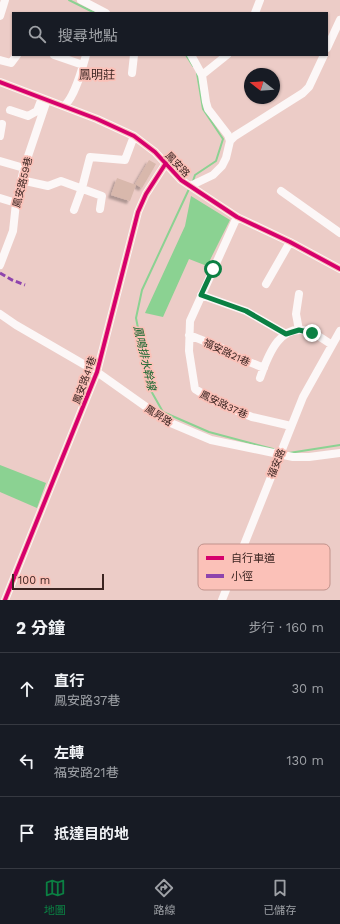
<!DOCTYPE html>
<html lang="zh-TW">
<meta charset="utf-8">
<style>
:root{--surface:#171b24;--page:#242831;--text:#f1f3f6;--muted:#9ea1a6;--line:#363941;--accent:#0b8043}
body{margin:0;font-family:"Work Sans","Noto Sans TC",sans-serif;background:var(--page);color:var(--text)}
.compass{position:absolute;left:244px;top:68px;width:36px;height:36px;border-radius:50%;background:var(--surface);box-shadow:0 1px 3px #0004;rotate:287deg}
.scale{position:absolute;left:12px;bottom:10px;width:92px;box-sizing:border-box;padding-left:4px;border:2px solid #3b2421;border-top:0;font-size:11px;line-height:14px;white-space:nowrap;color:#3b2421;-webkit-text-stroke:3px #fbc1b8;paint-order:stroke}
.stop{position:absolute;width:12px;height:12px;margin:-9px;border:3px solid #0b8043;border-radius:50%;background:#fff}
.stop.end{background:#0b8043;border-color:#fff;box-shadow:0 1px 4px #0008}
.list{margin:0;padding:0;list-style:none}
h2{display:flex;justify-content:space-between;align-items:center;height:52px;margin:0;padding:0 16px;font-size:17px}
h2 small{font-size:13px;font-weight:400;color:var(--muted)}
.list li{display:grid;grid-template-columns:26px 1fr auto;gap:12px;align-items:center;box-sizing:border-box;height:72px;padding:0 16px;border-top:1px solid var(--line)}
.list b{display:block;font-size:15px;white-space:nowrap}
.list p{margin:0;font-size:13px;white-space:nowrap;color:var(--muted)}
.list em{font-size:13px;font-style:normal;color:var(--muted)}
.icon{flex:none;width:22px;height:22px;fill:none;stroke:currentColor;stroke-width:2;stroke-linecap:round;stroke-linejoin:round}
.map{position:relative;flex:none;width:340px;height:600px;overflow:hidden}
.search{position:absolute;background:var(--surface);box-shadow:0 1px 3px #0004;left:12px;right:12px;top:12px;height:44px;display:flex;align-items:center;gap:10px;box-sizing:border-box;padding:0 14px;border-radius:0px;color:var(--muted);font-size:15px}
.sheet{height:268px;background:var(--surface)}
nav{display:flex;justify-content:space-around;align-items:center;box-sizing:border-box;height:56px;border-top:1px solid var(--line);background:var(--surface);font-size:11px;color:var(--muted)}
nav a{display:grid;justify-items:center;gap:2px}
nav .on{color:var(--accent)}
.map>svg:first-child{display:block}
</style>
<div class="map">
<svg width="340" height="600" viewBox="0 0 340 600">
<defs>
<filter id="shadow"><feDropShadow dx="-3" dy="3" stdDeviation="1" flood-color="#0004"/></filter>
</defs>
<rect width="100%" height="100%" fill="#ecccc7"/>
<!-- water -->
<path fill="#8bd292" d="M191,196L230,220L207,266L189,259L163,317L145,313L185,226Z
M0,465L46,483L37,508L0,492Z"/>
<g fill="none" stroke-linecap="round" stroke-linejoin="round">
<!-- stream -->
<path stroke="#8bd292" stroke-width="2" d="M69,0L95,13
M186,55L193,66
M193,181L195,175L216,161L223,139L203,109L197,73
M189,189L142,290L136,318L150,389L163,412L209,432L273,449
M289,453L340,445"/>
</g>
<!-- building -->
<path fill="#d8b8ac" filter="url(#shadow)" d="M149,160L156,164L142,188L135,184Z
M117,178L136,185L130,201L111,195Z"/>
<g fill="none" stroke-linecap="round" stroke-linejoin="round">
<!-- minor -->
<path stroke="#fcf7f7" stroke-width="8" d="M81,0L106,13
M255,13L260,0
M0,16L5,0
M327,48L340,20
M54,55L83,65
M0,60L11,63L17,55
M132,73L134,55
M202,75L227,55
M0,82L97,119L134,136L155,152L181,180L237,217L290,242L340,269
M64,106C75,97 82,69 86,55
M10,110L28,116L37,111L42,98
M0,136L2,124
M230,141L235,136L303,93L309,87L324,55
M0,161L24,168
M21,180L48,186L61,181L102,196L100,209
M190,186L213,175L222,166L226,158L230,141L228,135L208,109L206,102L202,75L191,55
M281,191L340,233
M0,198L16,203
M74,210L82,188L90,157L125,160L134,136
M237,217L190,321L189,351L195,389L216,402L252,417L291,426
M0,265L13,231L16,203L24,168L47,100
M266,284L290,242
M201,295L246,311L286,334
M0,314L16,325L97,372L166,421L211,440L293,457H309L340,453
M299,330L296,314L299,294
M189,335L222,348L232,355L264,368
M260,378C268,355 281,319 313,333C319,336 326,341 332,345
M5,600L97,372L138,212L146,194L166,163
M222,600L303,397L340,331"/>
<!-- quiet -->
<path stroke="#8e44ad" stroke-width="3" stroke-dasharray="6 3" stroke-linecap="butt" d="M0,273L12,280L25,285"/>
<defs>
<path id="cycleway" d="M0,82L97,119L134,136L155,152L181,180L237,217L290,242L340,269
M5,600L97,372L138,212L146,194L166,163"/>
</defs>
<!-- cycleway casing -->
<use href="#cycleway" stroke="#fbc1b8" stroke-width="6"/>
<!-- cycleway -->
<use href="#cycleway" stroke="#d6006c" stroke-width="4"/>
</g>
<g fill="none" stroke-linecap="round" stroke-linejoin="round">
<!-- route -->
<path stroke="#0b8043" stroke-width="5" d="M213,269L201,295L246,311L286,334L299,330L312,333"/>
</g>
<g text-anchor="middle" stroke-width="3.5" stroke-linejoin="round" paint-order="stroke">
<!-- street labels -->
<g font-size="10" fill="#3b2421" stroke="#fbc1b8">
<text transform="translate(178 164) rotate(46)" y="4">鳳安路</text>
<text transform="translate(22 182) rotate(-76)" y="4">鳳安路59巷</text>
<text transform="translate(227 352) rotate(25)" y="4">福安路21巷</text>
<text transform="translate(84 380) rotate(-70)" y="4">鳳安路41巷</text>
<text transform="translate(224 404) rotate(25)" y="4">鳳安路37巷</text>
<text transform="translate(159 415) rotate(32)" y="4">鳳昇路</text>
<text transform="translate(276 463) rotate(-68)" y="4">福安路</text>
</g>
<!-- water labels -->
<g font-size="11" font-style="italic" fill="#11642b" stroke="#fbc1b8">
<text transform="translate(145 358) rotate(77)" y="4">鳳鳴排水幹線</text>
</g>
<!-- quarter labels -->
<g font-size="12" fill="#3b2421" stroke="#fbc1b8">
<text x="97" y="79">鳳明莊</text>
</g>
</g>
<!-- legend -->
<rect x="198" y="544" width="132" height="46" rx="6" fill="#fbc1b8" stroke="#c1928b" stroke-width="1"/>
<rect x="206" y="556" width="18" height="4" fill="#d6006c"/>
<rect x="206" y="574" width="18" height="4" fill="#8e44ad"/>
<g font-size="11" fill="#3b2421">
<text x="231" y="562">自行車道</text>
<text x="231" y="580">小徑</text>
</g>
</svg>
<svg class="compass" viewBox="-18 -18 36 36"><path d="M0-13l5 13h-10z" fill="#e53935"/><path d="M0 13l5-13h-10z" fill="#9ea1a6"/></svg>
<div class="scale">100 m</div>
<div class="stop" style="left:213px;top:269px"></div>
<div class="stop end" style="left:312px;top:333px"></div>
<div class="search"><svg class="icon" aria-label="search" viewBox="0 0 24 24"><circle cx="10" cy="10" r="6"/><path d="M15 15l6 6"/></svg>搜尋地點</div>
</div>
<section class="sheet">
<h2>2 分鐘<small>步行 · 160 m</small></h2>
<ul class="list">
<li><svg class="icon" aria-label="ahead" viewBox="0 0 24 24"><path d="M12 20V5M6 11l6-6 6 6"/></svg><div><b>直行</b><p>鳳安路37巷</p></div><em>30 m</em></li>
<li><svg class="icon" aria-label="left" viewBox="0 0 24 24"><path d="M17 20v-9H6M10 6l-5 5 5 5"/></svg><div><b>左轉</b><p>福安路21巷</p></div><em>130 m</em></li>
<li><svg class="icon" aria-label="arrive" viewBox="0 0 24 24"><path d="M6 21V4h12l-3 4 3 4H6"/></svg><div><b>抵達目的地</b></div></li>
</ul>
</section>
<nav>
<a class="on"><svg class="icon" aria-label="map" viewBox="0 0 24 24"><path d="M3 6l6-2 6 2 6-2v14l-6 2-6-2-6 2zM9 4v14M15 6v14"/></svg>地圖</a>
<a><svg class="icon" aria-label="directions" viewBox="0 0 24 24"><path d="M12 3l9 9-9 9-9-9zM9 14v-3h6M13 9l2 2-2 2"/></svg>路線</a>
<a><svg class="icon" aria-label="saved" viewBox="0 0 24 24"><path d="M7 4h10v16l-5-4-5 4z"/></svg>已儲存</a>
</nav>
